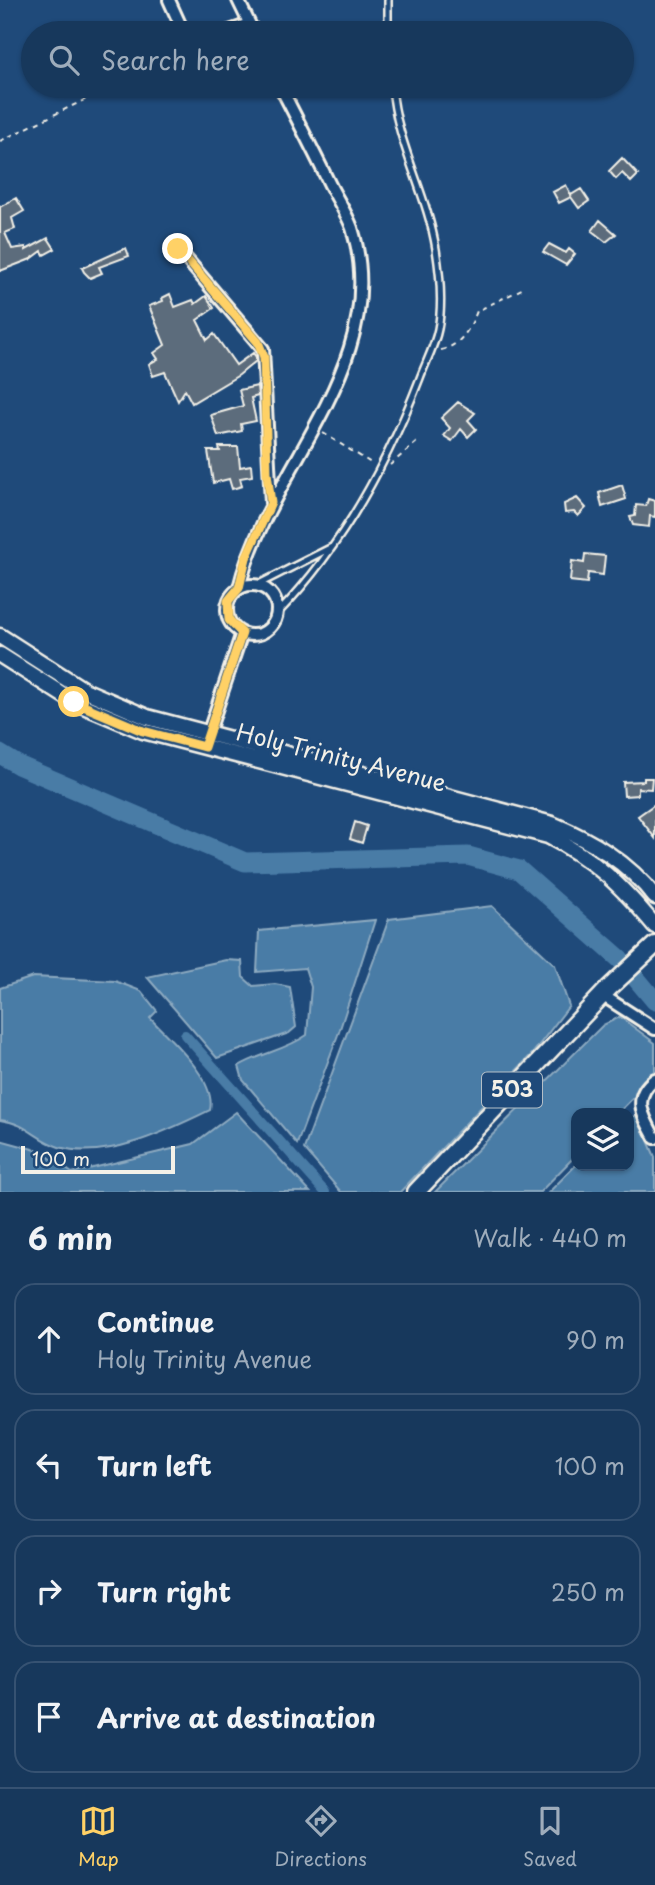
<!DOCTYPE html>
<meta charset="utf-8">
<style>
:root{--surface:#17385c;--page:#244365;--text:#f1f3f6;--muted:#9eacbb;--line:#365272;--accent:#ffd166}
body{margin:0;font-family:"Playpen Sans",sans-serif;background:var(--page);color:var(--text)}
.controls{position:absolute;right:21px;bottom:21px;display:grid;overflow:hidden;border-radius:14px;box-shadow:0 2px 5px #0004}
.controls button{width:63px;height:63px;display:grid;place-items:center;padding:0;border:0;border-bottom:2px solid var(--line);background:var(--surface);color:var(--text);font:35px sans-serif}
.scale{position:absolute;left:21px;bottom:18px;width:154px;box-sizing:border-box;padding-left:7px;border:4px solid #f4f1e8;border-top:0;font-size:19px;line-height:24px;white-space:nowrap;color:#f4f1e8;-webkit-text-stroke:5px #1f4a7a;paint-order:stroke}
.stop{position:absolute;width:21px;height:21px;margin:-16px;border:5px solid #ffd166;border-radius:50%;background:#fff}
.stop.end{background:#ffd166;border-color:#fff;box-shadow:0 2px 7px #0008}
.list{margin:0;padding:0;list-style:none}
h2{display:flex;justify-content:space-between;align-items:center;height:91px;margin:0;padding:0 28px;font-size:30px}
h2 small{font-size:23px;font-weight:400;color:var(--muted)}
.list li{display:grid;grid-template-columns:46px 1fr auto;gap:21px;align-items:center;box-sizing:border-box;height:112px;margin:0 14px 14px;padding:0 14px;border:2px solid var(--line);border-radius:21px}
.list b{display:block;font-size:26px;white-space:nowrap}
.list p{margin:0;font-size:23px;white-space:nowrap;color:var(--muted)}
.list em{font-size:23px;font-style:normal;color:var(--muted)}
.icon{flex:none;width:38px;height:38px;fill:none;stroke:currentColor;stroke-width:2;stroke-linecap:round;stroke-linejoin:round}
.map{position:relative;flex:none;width:655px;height:1192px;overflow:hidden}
.search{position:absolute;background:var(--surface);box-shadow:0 2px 5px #0004;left:21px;right:21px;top:21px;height:77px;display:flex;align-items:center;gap:18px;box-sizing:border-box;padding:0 24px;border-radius:38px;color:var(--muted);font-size:26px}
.sheet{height:595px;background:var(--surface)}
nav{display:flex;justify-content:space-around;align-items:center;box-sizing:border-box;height:98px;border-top:2px solid var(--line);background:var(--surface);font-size:19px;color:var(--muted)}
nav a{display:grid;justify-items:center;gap:4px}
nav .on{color:var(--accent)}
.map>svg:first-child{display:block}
</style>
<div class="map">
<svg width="655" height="1192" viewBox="0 0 655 1192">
<rect width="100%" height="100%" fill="#1f4a7a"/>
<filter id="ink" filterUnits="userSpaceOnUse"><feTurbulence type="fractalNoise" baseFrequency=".0143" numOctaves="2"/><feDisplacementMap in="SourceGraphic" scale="14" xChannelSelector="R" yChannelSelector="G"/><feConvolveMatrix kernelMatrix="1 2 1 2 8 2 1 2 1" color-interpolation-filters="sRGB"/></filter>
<g filter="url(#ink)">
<!-- water -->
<path fill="#497ba6" stroke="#8daac0" stroke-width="2" d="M492,906L555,965L569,1006L532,1054L400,1192H341L304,1149L389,919Z
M375,920L339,1032L297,1144L243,1080L239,1066C261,1053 286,1050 307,1035L311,987L305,968L257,972L259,931Z
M226,960L242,961L243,977L253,986L275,984L290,987L296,1027L289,1033L217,1058L147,977Z
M33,977L115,981L141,991L157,1011L150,1018C169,1039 217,1079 210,1110C167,1131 106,1161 59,1147C36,1140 27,1123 0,1120V988Z
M620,1017L655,1043V1076L618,1113H576V1155L540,1192H435L603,1025Z
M236,1112L310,1192H0V1140L40,1151L72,1173L193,1144Z
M637,1114L655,1157V1192H549L576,1165L629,1166V1120Z"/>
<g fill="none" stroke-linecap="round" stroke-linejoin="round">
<!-- canal -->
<path stroke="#497ba6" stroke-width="10" d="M185,1035L325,1192"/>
<!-- river -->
<path stroke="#497ba6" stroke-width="19" d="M0,754L18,765L245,862L468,856L519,870L620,959L655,1001"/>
</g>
<!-- building -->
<path fill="#5c6c7c" stroke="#f4f1e8" stroke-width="2" d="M622,158L638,175L631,182L622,173L616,179L609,171Z
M566,185L571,195L581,189L589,201L579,208L571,197L559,203L553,192Z
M16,198L24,211L12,218L15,229L5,233L12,249L26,247V250L48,238L55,249L44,255L42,251L31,259L0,271V207Z
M600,220L616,234L606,242L592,231Z
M549,244L566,253L569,249L575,254L566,265L543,252Z
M126,248L129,256L99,267L102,273L90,278L84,272L82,268Z
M170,294L175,307L193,300L195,304L206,296L214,308L197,320L207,340L214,334L236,365L253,353L256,357V361L239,375L192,403L185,390L178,401L165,372L153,376L149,364L158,359L154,353L165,345L149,306L163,301L162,298Z
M257,386L258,396L251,398L256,421L241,424L242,431L218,436L211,415L243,406L239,390Z
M458,402L475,413L468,420L476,429L468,437L461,429L452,441L444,436L450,428L441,418Z
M219,447H238L240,467L251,465L252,476L240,478L242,486L232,489L229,479L213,483L208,451H220Z
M622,485L626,499L602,507L599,493Z
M577,498L586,508L578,516L574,512L565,513L564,504Z
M648,499L655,501V517L650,516L649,527L633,525L630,517L635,516L636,505L646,506Z
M585,554L605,556L603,575L588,573L587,583L570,581L572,561L584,563Z
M644,778H652L651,789L638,788V795L624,796L623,782L644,781Z
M655,804V838L638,816Z
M355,822L367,826L362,843L350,839Z"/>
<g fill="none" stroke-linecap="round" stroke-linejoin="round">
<defs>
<path id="lane" d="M388,33V0
M257,585L332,547
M278,613C342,547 387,464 420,378C426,362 435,345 438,329C443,304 440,274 436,249C427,193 396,143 392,86"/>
<path id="street" d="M169,0L184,33
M238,0L254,33
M224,33L249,24
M178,249L263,349L271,503
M227 610a25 25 0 1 1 50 0a25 25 0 1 1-50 0Z
M239,588C268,467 394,362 352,228C347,214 337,199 330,185C314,152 297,119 280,86
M206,740L242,633
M602,995L655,1029
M655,1079C631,1097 643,1116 655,1138"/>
<path id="secondary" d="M0,636L84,690L147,717L552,824C592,841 628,862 655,897
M0,655L74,702L143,731L548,836C595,860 621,885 655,926"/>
<path id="primary" d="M416,1192L609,988L655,945"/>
</defs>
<!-- lane casing -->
<use href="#lane" stroke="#f4f1e8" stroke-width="10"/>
<!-- street casing -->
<use href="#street" stroke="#f4f1e8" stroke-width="16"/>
<!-- secondary casing -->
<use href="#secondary" stroke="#f4f1e8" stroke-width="19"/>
<!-- primary casing -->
<use href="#primary" stroke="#f4f1e8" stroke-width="21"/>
<!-- path -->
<path stroke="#f4f1e8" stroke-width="2" stroke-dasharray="5 5" stroke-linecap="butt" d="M0,141L113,86
M441,350C460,346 470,329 477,311L526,287
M323,433L371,463
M390,465L418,441"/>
<!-- lane -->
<use href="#lane" stroke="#1f4a7a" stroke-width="5"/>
<!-- street -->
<use href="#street" stroke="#1f4a7a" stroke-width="10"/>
<!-- secondary -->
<use href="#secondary" stroke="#1f4a7a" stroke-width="14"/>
<!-- primary -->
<use href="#primary" stroke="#1f4a7a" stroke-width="16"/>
</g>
</g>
<g fill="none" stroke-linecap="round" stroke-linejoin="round" filter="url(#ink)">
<!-- route -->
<path stroke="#ffd166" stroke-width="9" d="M74,702L143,731L204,747L242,633L229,620L228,601L239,588L246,558L271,503L267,473L264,357L258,342L178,249"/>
</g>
<g text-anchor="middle" stroke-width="6" stroke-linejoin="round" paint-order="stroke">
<!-- shield labels -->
<rect fill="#1f4a7a" stroke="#b4bfc7" stroke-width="2" x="482" y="1072.5" width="60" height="35" rx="5"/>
<g font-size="21" font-weight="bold" fill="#f4f1e8">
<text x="512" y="1097">503</text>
</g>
<!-- street labels -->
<g font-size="23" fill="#f4f1e8" stroke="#1f4a7a">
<text transform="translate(341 758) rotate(14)" y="8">Holy Trinity Avenue</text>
</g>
</g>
</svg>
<div class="controls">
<button><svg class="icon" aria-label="layers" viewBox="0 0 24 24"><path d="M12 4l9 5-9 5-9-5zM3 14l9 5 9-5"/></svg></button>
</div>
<div class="scale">100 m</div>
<div class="stop" style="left:74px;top:702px"></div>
<div class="stop end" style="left:178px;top:249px"></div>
<div class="search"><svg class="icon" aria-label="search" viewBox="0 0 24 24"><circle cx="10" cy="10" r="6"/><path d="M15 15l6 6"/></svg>Search here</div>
</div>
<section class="sheet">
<h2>6 min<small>Walk · 440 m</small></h2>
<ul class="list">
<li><svg class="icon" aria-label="ahead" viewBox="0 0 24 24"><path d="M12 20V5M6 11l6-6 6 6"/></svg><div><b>Continue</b><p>Holy Trinity Avenue</p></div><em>90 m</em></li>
<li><svg class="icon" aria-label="left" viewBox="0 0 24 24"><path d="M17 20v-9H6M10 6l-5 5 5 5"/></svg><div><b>Turn left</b></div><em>100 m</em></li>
<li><svg class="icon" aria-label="right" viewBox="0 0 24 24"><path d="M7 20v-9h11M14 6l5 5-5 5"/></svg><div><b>Turn right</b></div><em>250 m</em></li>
<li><svg class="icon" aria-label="arrive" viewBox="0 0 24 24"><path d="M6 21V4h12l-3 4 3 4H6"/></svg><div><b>Arrive at destination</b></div></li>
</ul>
</section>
<nav>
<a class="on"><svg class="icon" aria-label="map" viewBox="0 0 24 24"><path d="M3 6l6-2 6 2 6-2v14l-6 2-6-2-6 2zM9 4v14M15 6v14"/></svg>Map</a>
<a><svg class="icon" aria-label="directions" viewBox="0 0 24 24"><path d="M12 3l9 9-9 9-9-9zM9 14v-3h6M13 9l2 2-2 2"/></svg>Directions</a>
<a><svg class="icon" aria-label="saved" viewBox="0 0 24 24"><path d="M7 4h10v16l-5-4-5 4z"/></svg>Saved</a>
</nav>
